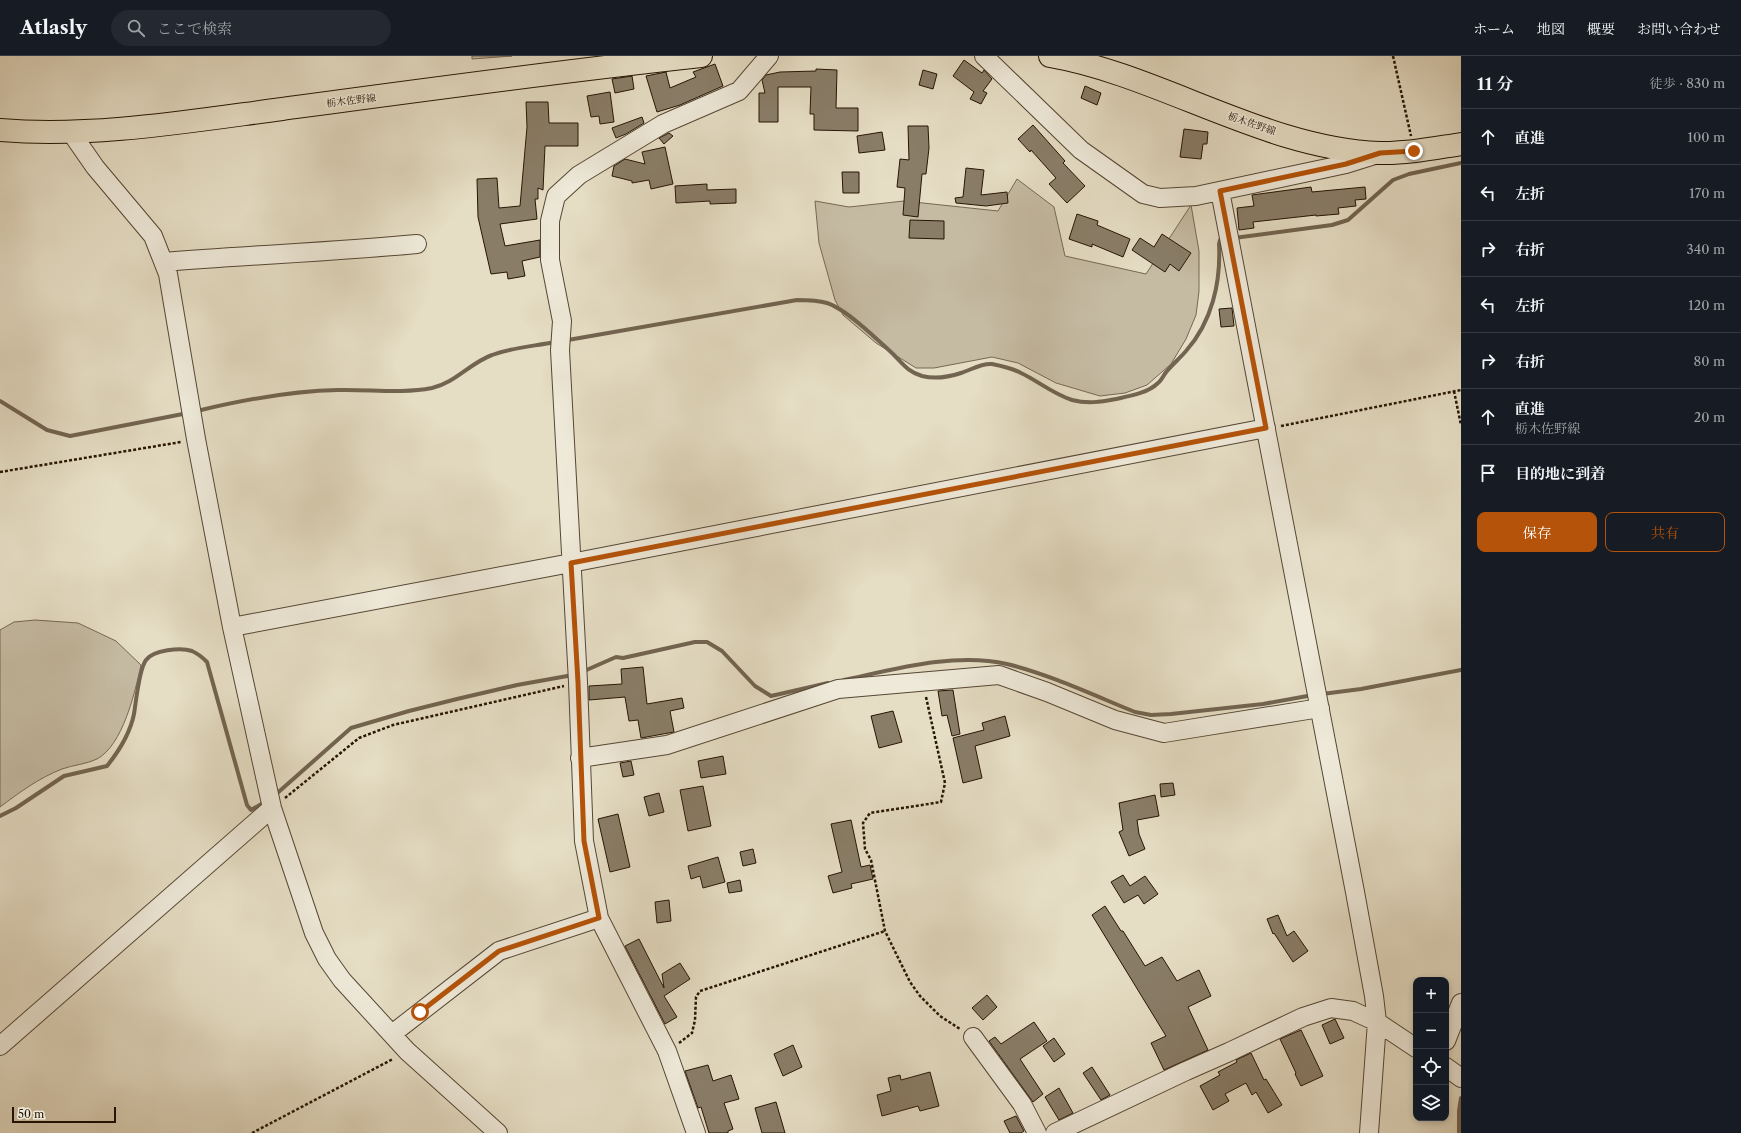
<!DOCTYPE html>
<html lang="ja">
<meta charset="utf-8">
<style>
:root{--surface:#171b24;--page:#242831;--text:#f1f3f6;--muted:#9ea1a6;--line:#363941;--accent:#b45309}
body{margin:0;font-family:"Libre Caslon Text","Noto Serif JP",serif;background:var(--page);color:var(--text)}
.controls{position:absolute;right:12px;bottom:12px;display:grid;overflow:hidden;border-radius:8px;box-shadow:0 2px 6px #0003}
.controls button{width:36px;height:36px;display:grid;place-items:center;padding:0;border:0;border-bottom:1px solid var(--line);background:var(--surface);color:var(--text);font:20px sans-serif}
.scale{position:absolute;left:12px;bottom:10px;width:104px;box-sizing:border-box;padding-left:4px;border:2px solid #261504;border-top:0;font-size:11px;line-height:14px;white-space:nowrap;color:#261504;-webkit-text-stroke:3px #eee9d9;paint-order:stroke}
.stop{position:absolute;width:12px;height:12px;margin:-9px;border:3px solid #b45309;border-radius:50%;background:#fff}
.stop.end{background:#b45309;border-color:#fff;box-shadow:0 1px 4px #0008}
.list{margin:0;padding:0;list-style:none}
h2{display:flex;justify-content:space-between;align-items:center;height:52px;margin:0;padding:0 16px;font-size:17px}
h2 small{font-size:13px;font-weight:400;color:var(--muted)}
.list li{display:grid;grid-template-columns:26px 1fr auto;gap:12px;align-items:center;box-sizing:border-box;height:56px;padding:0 16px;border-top:1px solid var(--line)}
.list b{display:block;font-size:15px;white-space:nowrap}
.list p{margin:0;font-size:13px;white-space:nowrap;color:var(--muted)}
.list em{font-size:13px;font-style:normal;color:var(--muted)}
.actions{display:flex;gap:8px;padding:12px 16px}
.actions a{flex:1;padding:9px 0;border:1px solid var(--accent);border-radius:8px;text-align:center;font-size:14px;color:var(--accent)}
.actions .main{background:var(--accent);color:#fff}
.icon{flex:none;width:22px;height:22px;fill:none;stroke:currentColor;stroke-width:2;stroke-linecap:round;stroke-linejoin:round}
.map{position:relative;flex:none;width:1461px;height:1077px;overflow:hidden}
header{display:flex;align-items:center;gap:24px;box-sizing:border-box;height:56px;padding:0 20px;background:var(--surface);border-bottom:1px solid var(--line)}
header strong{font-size:19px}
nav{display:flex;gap:22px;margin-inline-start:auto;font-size:14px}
.search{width:280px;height:36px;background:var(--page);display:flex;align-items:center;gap:10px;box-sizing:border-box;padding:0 14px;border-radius:22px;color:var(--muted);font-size:15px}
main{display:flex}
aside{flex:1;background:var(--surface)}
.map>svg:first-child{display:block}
</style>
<header>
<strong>Atlasly</strong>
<div class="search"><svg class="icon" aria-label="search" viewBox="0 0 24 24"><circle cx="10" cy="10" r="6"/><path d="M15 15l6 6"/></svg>ここで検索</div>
<nav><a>ホーム</a><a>地図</a><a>概要</a><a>お問い合わせ</a></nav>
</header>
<main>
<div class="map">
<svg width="1461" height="1077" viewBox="0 0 1461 1077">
<rect width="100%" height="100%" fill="#e5ddc4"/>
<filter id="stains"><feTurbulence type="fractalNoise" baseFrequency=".005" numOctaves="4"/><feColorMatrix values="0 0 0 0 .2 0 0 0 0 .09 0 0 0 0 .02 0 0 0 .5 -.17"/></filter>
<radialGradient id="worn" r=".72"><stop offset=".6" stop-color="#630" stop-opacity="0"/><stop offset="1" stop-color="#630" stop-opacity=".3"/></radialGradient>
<!-- green -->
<path fill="#c5bba3" stroke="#766854" d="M472,0H512L472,3Z
M1017,123L1054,151L1065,200L1146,218L1191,149L1199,195V235L1196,259L1186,283L1171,308L1147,329L1125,337L1100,340L1056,327L1018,307L992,301L934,312H916L876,287L843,259L835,244L819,187L815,145L849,151L904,145L998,155Z
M35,564L78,567L116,585L141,609C135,636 123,689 97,703C87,708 73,709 62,713C39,722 20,736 0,751V574L14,566Z"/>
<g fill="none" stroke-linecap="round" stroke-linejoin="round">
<!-- stream -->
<path stroke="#726450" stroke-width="4" d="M1234,182L1332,169L1348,164L1393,124L1409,118L1461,107
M568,284L797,244C807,244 817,244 827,247C846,253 878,284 893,298C903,308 908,316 922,320C934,323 949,321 961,317C971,314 981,307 992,308C1002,310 1012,312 1021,317C1038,325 1053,338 1072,344C1088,348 1100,346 1116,343C1130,340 1148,337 1158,327C1162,324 1164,318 1167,315C1173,308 1180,302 1186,295C1212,266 1221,226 1219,188L1220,184L1225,183
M0,345L47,374L70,380L188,357
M197,355C242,344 290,335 338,334C369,333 401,338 432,332C455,327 470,307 492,299C510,292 535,290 555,286
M582,616L616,601L623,602L695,586H707L722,595L755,630L771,640L828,627
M844,624C895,613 955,596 1007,608C1051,619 1093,639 1135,656L1151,659L1171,658L1263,648L1313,639
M1322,638L1361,633L1461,614
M274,740L351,672L409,655L457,643L517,629L573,619
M0,760L16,752L64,720L107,710C119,695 130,678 134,658C136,646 139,613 146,604C153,594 181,591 192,595C199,598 203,602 207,606L247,749L251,754L265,746
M1459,1077V1055L1461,1042"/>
</g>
<!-- building -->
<path fill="#897d68" stroke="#261504" d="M964,4L982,17L984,14L992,23L983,35L987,37L981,48L970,43L974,36L953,20Z
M715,8L723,30L680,49L657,56L646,20L666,16L670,32L696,21L693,16Z
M816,13L837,14L836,52H858V75L814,74V58H810L811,31H778V66H759V37H765L762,24L766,19L780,16L816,15Z
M923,14L937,18L933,33L919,29Z
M632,20L634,33L615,37L612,23Z
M1085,30L1101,37L1097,49L1081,42Z
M610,36L614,66L600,68L599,60L591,61L587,40Z
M526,46H548L549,67H578V90H545L543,134L538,132V143H535L537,163L500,168L505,190L540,184V201L522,205L525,220L508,223L507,216L491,218L478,161L477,123L497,122L499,152L520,150L527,71Z
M642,61L644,67L626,78L616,82L612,72Z
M1033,69L1065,105L1063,107L1085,130L1067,147L1049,128L1056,122L1031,94L1030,96L1018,83Z
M908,70H928L929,92L926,118H922L918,161L903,159L905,132L897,131L900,103L909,104Z
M1184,73L1208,76L1207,88H1203L1201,103L1180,101Z
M882,76L885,94L859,97L857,80Z
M669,77L673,80L664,88L659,82Z
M665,91L673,128L651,133L649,124L632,127V125L612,120L614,110L625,103L645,108L642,96Z
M966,112L984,114L981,139L1007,136L1008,147L986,150L956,147L955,142L963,141Z
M842,116H859V137H843Z
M707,128V134L736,133V147L710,148V145L676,147L675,130Z
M1311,131L1312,136L1365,131L1366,143L1355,144L1356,150L1338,152L1339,158L1316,160V159L1253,166L1254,172L1239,174L1237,152L1254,150L1252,139Z
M1077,158L1098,165L1097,169L1130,183L1123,201L1092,188V191L1069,183Z
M910,164L944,165V183L909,182Z
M1162,178L1191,197L1179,215L1170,208L1165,216L1132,194L1140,182L1154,191Z
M1232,252L1234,270L1221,271L1219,253Z
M643,611L647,648L682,642L684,652L670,655L674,676L641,682L638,664L629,665L625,641L589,644V630L622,628L621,613Z
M953,634L960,678L952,680L947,659L942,660L938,635Z
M893,655L902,686L879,692L871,660Z
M1005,660L1010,680L975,690L982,722L963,727L953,682L984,674L982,667Z
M723,700L726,718L701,722L698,705Z
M631,705L634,719L623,721L620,707Z
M1173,727L1175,739L1161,741L1160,728Z
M703,730L711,770L688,775L680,734Z
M659,737L664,756L649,760L644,741Z
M1155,739L1159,760L1137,764L1139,778L1145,793L1129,800L1119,776L1123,774L1119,747Z
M618,758L630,811L610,816L598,763Z
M851,764L861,811L870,809L873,823L851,828L852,832L833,837L828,820L842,816L831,768Z
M753,793L756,807L743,810L740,796Z
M718,801L725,826L703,832L700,820L691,823L688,810Z
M1123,819L1130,830L1145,820L1158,838L1144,848L1138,839L1124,847L1111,826Z
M740,824L742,835L729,837L727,827Z
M669,844L671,865L657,867L655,846Z
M1105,850L1121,875H1123L1145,910L1162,901L1177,925L1199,914L1211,940L1188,951L1208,994L1164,1014L1151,987L1166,980L1092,859Z
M1278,859L1287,880L1294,875L1308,895L1293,906L1274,877L1273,878L1267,863Z
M639,883L664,932L662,918L680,907L690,923L664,940L677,961L665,968L625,890Z
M987,939L997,951L983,964L972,952Z
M1335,963L1344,982L1330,988L1322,969Z
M1034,966L1047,985L1020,1003L1043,1038L1033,1046L989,985L995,981L1001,988Z
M1301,974L1323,1020L1301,1030L1295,1018L1296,1017L1280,983Z
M1054,982L1065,998L1054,1006L1043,990Z
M793,989L802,1011L783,1020L774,998Z
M1251,997L1264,1024L1266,1023L1282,1049L1268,1057L1256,1036L1252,1039L1246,1027L1225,1038L1229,1045L1213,1054L1200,1030L1220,1019L1218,1016L1237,1006L1236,1004Z
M708,1009L713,1025L731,1019L739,1043L724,1047L733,1073L728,1075V1077H709L701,1051L698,1052L685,1015Z
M1092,1011L1110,1039L1101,1044L1083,1017Z
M930,1016L939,1050L920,1055L918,1050L882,1060L877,1039L891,1035L888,1022L900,1019L901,1024Z
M1059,1032L1073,1057L1059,1064L1045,1041Z
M776,1046L785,1077H762L755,1052Z
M1016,1060L1024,1075L1021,1077H1010L1004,1065Z"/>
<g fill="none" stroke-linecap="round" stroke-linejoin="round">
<defs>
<path id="minor" d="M984,0L1081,94L1143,138L1160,142L1196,140L1346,108L1378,98
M70,75L95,111L153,180L168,218L196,383L232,571L272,752L314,877L327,903L342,924L407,995L498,1077
M1220,135L1355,836L1374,940L1377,966L1369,1077
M164,206C248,199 332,196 417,188
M232,571L571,507L1266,372
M580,702L667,689L838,633L999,619L1047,636L1115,664L1164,677L1320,652
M392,978L499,895L599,862
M973,981L1022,1048L1037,1077
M1446,985L1461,947
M0,990L272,752
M1446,1011L1461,1022
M696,1077L667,995L599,862L584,785L578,626L560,294L562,265L550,204V165L556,140L579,119L663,68L739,35L769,0
M1055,1077L1186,1015L1229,996L1303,961L1331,952L1353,955L1377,966L1416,992"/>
<path id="major" d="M1050,0C1160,19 1266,93 1380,97C1406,98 1435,92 1461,88
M0,74C92,82 191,65 282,53C422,34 561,15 701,0"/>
</defs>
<!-- minor casing -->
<use href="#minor" stroke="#564734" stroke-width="20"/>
<!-- major casing -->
<use href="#major" stroke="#261504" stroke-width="24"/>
<!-- path -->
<path stroke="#261504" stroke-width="2.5" stroke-dasharray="3 2" stroke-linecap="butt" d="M1393,0L1411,80
M1454,335L1461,369
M1281,370L1461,334
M0,416L181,386
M926,641L945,727L941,746L870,757L863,767L865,793L871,804L885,875L910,926L920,940L940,960L960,973
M285,742L359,682L393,669L564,630
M679,987L692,977L695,964L696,941L700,935L885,875
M252,1077L393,1003"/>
<!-- minor -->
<use href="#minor" stroke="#eee9d9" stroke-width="18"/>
<!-- major -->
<use href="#major" stroke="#e5ddc4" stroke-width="22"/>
</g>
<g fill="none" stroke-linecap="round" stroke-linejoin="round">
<!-- route -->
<path stroke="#b45309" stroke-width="5" d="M420,956L499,895L599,862L584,785L578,626L571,507L1266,372L1220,135L1346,108L1380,97L1414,95"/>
</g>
<g text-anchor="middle" stroke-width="3" stroke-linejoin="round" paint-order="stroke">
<!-- street labels -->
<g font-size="10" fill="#261504" stroke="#eee9d9">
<text transform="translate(351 44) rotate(-7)" y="4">栃木佐野線</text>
<text transform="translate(1252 67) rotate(19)" y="4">栃木佐野線</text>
</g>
</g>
<rect width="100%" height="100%" filter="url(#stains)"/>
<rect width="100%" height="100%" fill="url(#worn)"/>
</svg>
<div class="controls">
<button>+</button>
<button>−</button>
<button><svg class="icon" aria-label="locate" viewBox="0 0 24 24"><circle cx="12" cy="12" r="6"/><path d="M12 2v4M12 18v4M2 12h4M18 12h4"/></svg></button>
<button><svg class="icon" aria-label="layers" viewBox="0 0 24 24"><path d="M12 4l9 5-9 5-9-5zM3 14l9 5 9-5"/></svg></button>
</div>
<div class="scale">50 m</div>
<div class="stop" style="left:420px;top:956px"></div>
<div class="stop end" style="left:1414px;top:95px"></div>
</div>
<aside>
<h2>11 分<small>徒歩 · 830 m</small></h2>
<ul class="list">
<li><svg class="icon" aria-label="ahead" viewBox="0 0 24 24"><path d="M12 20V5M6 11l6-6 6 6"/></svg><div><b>直進</b></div><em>100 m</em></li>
<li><svg class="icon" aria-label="left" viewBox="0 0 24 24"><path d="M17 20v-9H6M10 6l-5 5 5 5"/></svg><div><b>左折</b></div><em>170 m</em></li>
<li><svg class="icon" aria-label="right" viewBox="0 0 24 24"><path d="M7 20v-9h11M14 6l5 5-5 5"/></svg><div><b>右折</b></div><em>340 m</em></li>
<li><svg class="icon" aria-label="left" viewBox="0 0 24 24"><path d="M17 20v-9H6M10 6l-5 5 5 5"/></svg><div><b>左折</b></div><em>120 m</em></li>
<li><svg class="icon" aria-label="right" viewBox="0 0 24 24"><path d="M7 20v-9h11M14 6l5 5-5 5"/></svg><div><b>右折</b></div><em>80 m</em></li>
<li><svg class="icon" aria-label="ahead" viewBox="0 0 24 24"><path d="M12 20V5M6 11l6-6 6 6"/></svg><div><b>直進</b><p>栃木佐野線</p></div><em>20 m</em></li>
<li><svg class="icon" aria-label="arrive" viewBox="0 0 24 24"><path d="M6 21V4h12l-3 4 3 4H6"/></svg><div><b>目的地に到着</b></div></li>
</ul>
<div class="actions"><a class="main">保存</a><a>共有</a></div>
</aside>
</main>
